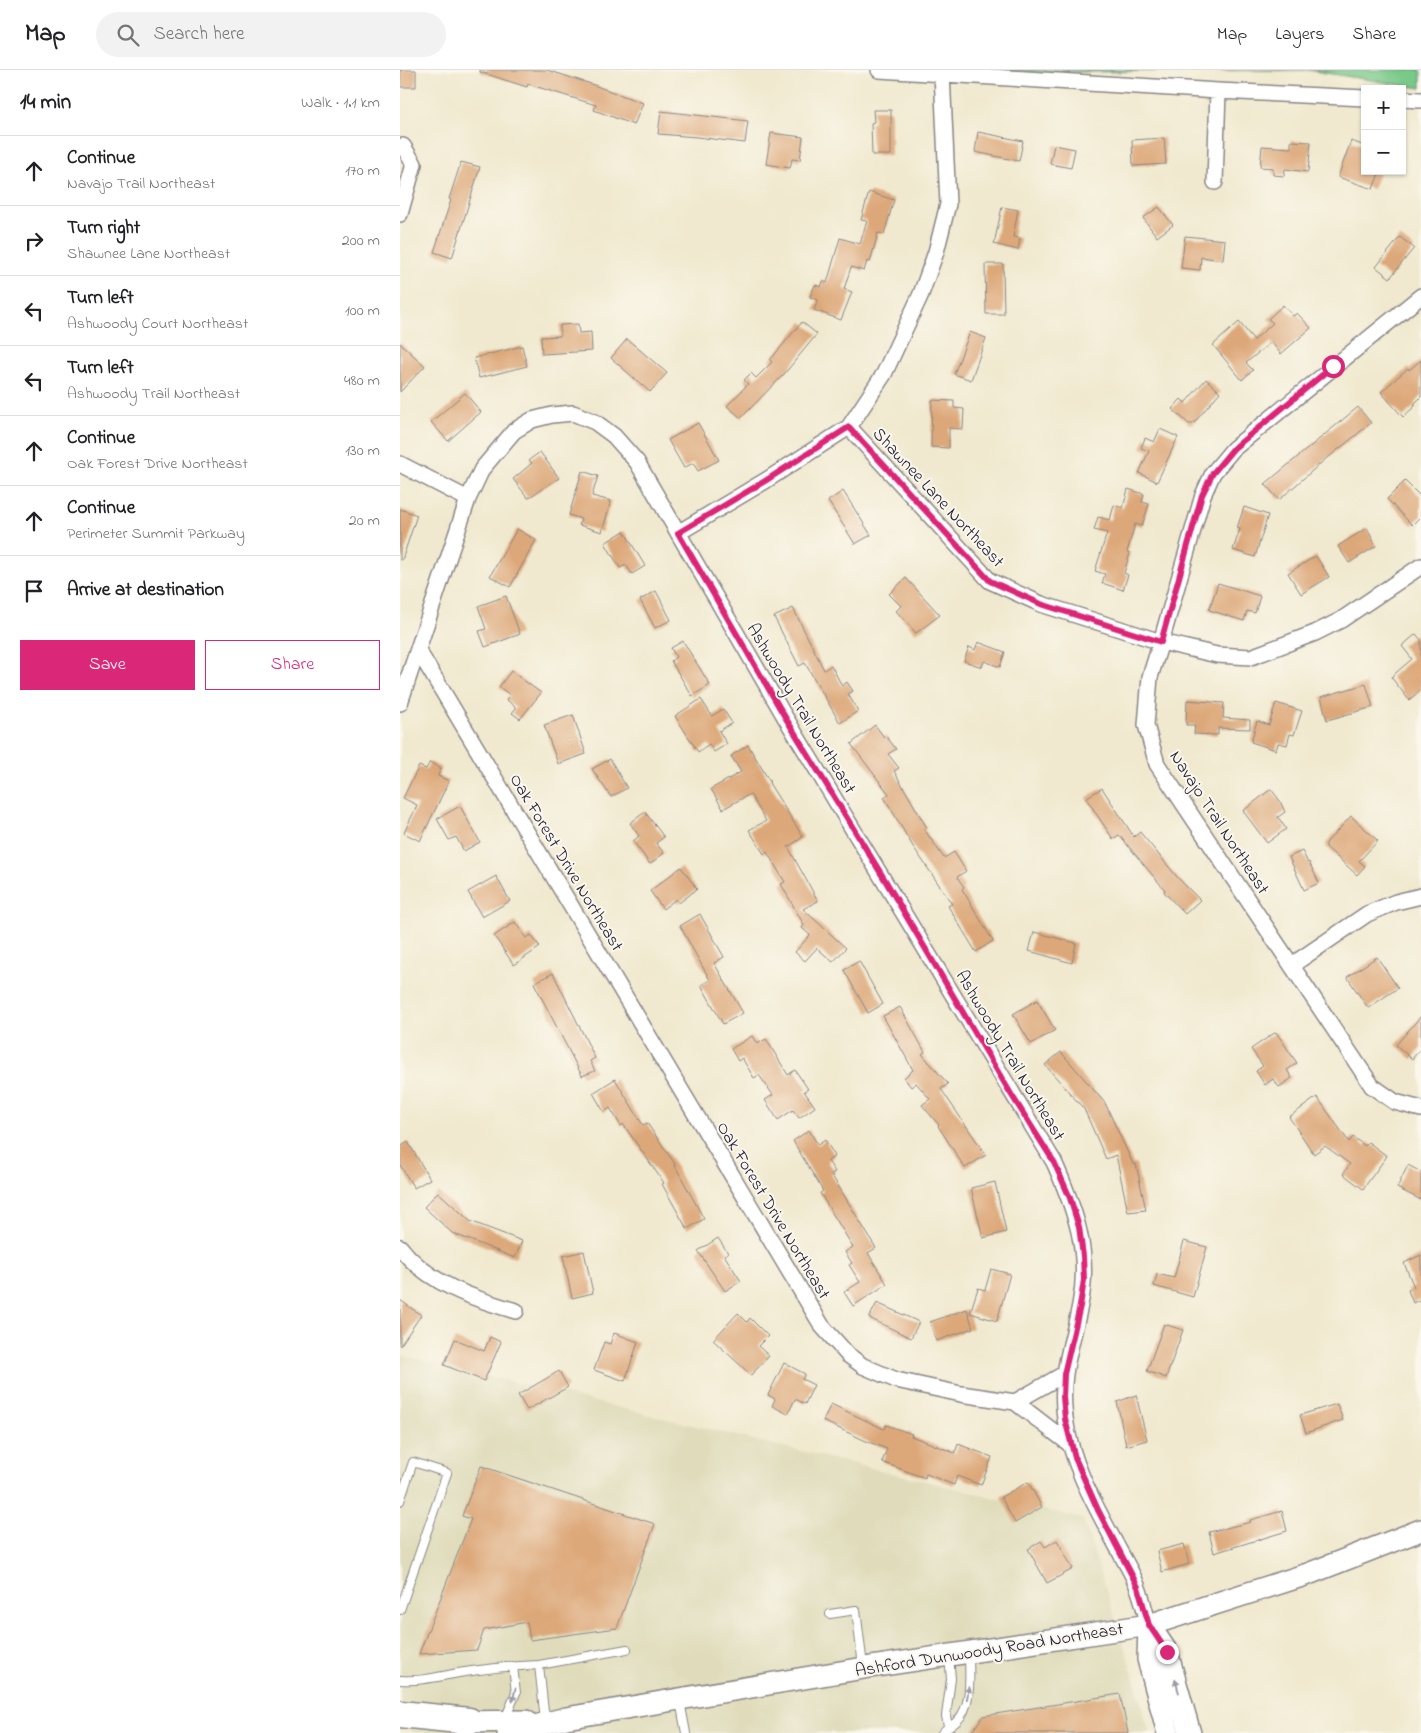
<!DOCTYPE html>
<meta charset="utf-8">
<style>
:root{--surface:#fff;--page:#f2f2f2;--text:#202124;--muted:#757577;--line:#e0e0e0;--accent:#db2777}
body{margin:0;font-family:"Indie Flower",sans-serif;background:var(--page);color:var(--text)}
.controls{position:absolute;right:15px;top:15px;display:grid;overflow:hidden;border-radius:0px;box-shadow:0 1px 4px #0004}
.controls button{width:45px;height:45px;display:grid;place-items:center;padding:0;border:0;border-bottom:1px solid var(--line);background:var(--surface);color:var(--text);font:25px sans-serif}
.stop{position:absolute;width:15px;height:15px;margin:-11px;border:4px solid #db2777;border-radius:50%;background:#fff}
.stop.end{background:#db2777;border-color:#fff;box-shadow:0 1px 5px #0008}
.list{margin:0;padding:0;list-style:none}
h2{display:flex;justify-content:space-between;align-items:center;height:65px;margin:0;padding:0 20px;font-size:21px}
h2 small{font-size:16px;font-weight:400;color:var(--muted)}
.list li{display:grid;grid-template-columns:32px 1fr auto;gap:15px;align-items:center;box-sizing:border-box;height:70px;padding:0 20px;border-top:1px solid var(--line)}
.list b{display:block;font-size:19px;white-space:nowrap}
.list p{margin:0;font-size:16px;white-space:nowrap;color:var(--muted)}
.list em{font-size:16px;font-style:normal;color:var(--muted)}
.actions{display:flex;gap:10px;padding:15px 20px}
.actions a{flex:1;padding:11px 0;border:1px solid var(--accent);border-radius:0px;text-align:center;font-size:18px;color:var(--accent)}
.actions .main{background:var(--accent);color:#fff}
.icon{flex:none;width:28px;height:28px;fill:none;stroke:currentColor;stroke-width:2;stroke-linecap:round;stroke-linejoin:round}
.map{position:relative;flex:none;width:1021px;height:1663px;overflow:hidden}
header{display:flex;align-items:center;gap:30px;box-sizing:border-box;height:70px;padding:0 25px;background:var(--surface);border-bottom:1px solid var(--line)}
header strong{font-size:24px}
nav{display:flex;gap:28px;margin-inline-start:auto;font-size:18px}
.search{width:350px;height:45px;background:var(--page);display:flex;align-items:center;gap:12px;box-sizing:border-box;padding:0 18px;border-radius:28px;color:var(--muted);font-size:19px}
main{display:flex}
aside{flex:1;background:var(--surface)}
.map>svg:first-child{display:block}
</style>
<header>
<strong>Map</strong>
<div class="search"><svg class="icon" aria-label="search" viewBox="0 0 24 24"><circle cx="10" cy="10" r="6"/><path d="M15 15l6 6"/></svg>Search here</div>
<nav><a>Map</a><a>Layers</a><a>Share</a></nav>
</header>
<main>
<aside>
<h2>14 min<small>Walk · 1.1 km</small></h2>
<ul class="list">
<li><svg class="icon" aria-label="ahead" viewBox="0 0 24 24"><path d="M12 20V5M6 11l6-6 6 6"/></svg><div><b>Continue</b><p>Navajo Trail Northeast</p></div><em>170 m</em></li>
<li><svg class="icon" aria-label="right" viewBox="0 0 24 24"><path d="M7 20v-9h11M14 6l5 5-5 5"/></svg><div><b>Turn right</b><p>Shawnee Lane Northeast</p></div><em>200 m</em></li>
<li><svg class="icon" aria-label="left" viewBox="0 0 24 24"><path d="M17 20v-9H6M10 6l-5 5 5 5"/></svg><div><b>Turn left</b><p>Ashwoody Court Northeast</p></div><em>100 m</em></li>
<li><svg class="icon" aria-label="left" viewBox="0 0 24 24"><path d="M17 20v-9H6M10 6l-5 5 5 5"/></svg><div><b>Turn left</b><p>Ashwoody Trail Northeast</p></div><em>480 m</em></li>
<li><svg class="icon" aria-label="ahead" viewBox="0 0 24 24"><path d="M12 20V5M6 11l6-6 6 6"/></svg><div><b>Continue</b><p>Oak Forest Drive Northeast</p></div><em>130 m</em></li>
<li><svg class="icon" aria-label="ahead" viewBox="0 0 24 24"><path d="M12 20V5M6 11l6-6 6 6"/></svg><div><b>Continue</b><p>Perimeter Summit Parkway</p></div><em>20 m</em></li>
<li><svg class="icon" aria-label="arrive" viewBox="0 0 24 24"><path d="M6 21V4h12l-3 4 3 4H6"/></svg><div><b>Arrive at destination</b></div></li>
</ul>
<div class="actions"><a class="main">Save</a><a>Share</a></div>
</aside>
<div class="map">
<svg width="1021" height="1663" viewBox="0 0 1021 1663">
<rect width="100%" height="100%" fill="#fbf7ec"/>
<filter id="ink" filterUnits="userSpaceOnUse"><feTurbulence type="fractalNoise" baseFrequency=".02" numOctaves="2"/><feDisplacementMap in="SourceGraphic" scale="10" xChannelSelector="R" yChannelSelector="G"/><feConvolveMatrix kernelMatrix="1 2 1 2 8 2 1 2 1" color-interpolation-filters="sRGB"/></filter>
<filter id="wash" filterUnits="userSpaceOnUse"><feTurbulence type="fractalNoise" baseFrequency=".0096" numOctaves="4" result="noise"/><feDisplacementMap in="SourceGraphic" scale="20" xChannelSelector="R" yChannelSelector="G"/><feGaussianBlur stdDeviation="1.12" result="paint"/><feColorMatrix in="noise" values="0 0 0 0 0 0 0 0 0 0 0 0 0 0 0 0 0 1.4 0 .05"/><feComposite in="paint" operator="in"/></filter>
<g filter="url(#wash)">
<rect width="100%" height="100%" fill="#f0e9cf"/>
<!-- built -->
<path fill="#e0dcbb" d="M0,1285L683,1449L727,1585L750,1663H12L0,1642Z"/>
<!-- green -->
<path fill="#79c989" stroke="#4e7662" d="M557,0H1021V18L907,0L575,3Z"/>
<g id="blocks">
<!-- building -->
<path fill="#dda879" d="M0,0H16V17H0Z
M80,0H147L188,13L243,33L234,55L194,40L196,35L128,14L127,17L80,2Z
M473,40H491V85H472L471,53L474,52Z
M261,41L348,51L345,73L297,67L258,64Z
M578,62L623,71L619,91L575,82Z
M371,63L403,67L400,90L392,89L390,98L366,94Z
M764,68L766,94L733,96L732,70Z
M891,71L911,72L908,102L885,99L884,106L873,105V98L860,97L862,76L891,78Z
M951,71L965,76V101H980L973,119L938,107Z
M654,75L675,79L671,98L650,94Z
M61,92L80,97L52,188L34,182L51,130L49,129Z
M469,122L494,130L484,164L478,163L470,192L467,191L464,201L451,197L444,219L452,222L441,250L414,240L418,230L410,227L415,215L421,217L423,211L427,213L440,168L460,174L467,151L461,150Z
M602,137L618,140L613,167L620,168L618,180L594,174Z
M759,137L773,155L757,167L743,148Z
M785,166L825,170L823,190L801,187L800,200L781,198Z
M1000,167L1014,178L990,208L976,197Z
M585,194H603L604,244H586Z
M883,235L893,246L897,243L911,258L881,284L871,272L846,293L853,300L842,310L813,275L839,252L854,270L873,253L868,249Z
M402,252L417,264L385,303L341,348L327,336L348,314L344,310L351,303L356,308L372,292L370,290Z
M178,254L179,263L191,262L192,281L142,284L141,267L160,266V255Z
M570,262L586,268L571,310L554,304Z
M227,269L267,303L250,322L211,288Z
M0,273L25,296L0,322Z
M122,276L127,296L79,308L74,288Z
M1021,290V327L1014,334L1016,335L1003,347L981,322L1008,298L1009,300Z
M806,309L820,322L793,354H789L772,339L781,329L785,333Z
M65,323L81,342L48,371L31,352Z
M532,330L554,331V338L564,339L563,359L549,358V378L531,377Z
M958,337L971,353L929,387V386L879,430L865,414Z
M298,353L319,390L298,401L293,393L284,398L268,370Z
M760,359L778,367L757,412L739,403L749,381L741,378L745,368L754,372Z
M140,382L159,408L128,428L113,409L132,393L129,390Z
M182,401L198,406L192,426L211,431L202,462L179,455L181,449L169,445Z
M1005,411L1021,427V446L1012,455L987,429Z
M728,419L744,424L742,432L749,434L742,456L735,454L727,482L730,483L724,503L728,505L723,520L702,513L705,504L695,501L707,463L694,460L698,447L710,450L714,435L723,438Z
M443,421L471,465L455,474L428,431Z
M844,437L868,445L855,487L833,480L840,459L837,458Z
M0,439L17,445L2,490H0Z
M967,458L976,476L949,493L938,476Z
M117,459L136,470L110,517L90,506Z
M224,461L245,496L232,504L226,495L220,498L205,473Z
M916,486L929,507L901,524L888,503Z
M506,508L540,545L516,563L496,541L501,536L489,524Z
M818,513L860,526L855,543L847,541L844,551L809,540Z
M256,521L271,550L255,558L240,530Z
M106,526L120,564L85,577L79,561L86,559L78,536Z
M393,538L424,600L431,595L442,616L447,612L453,621L448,624L458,641L440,653L405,593L399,596L374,547Z
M1016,564L1021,570V620L1009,630L991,607L1012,589L1002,576Z
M283,571L310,615L292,626L271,591L276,587L271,578Z
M578,572L605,582L600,597L584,591L582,597L564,591L569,577L575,580Z
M111,601L141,623L120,649L112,643L116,638L106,629L110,625L99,617Z
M966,614L973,637L927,650L921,627Z
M301,629L312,646L323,639L332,653L319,661L327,674L314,682L309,674L298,682L275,646Z
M787,630L824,633L823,648L850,650V659L818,658V665L794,664L795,655H786Z
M876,633L902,641L894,665L890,664L887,675L878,673L876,680L851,672L857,651L869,655Z
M173,645L186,684L158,694L144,655Z
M475,655L484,667L486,666L496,679L488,684L499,698L494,701L527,758L524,759L544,788L554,782L566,801L557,807L564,817L562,819L593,871L576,882L548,836L552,834L512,775L484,727L489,724L451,674Z
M348,675L370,712L369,713L403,767L388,777L418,831L403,839L446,878L433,892L417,878L405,891L395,882L410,865L402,858L404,855L381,814L385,812L367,782L364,784L349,760L366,751L350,724L323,739L311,719L341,702L331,686Z
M210,689L227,718L211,727L192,699Z
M30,692L41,698L38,706L49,711L20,771L4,763L17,735L3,728L19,696L26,699Z
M702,718L734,767L740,762L778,808L800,830L785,844L764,822L765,820L719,765L713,769L686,728Z
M871,719L880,731L885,742L878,747L886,759L867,773L843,741Z
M60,736L80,772L64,781L56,767L49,770L37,749Z
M245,742L264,767L256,773L264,783L250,794L233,771L239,766L230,753Z
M951,746L978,771L959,791L965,796L957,805L926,777V773Z
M902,781L908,793L909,792L919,813L904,820L889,787Z
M281,797L297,819L279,833L276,829L263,839L250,821Z
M96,806L110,831L82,847L68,822Z
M300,844L324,887L314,893L343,943L323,954L301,915L310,910L280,856Z
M115,852L126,868L131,865L140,877L114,895L94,866Z
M634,862L676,873L672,893L629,881Z
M977,887L998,918L968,938L947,907Z
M459,891L483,934L468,943L444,900Z
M153,903L195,988L190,991L195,1001L182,1006L134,913Z
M637,930L655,960L631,974L613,944Z
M500,937L525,982L522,984L548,1014L541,1019L586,1085L565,1098L538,1056L539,1055L522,1035L530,1029L516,1013L511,1017L504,1008L513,1000L483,946Z
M1021,946V978L1012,989L996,975Z
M876,962L897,993L887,1000L892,1008L879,1017L873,1009L865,1015L856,1001L863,996L851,979Z
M352,966L357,974L366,969L388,1005L395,1000L408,1019L404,1021L415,1037L399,1048L393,1040L378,1050L365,1030L373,1025L359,1005L354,1008L342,988L338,991L331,979Z
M661,982L705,1033L733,1094H736L746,1140L728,1142L716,1085L706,1089L684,1039L645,995Z
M215,1009L243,1055L247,1053L275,1094H274L304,1149L287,1159L262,1114L264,1113L223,1054L221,1056L210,1038L204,1042L193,1023Z
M917,1027L949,1072L953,1067L965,1076L968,1072L987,1086L963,1119L943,1104L950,1094L925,1076L914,1084L889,1047Z
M409,1060L418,1075L425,1070L435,1086L428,1091L435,1102L431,1104L476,1178L468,1183L487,1214L453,1236L444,1222L460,1212L449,1195L452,1193L445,1182L453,1177L420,1123L423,1121L393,1071Z
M8,1072L30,1109L14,1118L0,1095V1077Z
M1008,1095L1021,1102V1130L997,1118Z
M595,1112L606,1162L583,1168L571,1118Z
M38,1122L70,1151L122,1171L115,1188L52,1163L24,1137Z
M318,1168L328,1183L324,1185L341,1211L325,1221L298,1181Z
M784,1171L807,1177L793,1227L754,1216L757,1204L774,1208Z
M184,1181L193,1223L172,1228L163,1186Z
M1021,1185V1233L1019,1230L1013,1233L1008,1220L1014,1217L1004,1193Z
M591,1199L610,1204L597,1251L570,1243L578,1218L585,1220Z
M0,1230L21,1245L0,1276Z
M477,1233L519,1252L511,1268L469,1248Z
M567,1239L573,1258L536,1271L530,1252Z
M338,1243L347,1252L350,1248L368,1266L358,1276L369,1286L351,1305L313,1270Z
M764,1254L783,1260L766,1308L747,1301Z
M214,1263L238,1272L225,1311L194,1300L204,1272L210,1274Z
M90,1267L101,1272L84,1311L44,1295L55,1269L84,1281Z
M384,1293L405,1304L402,1309L414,1315L405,1334L395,1329L388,1344L372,1336L375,1329L368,1325Z
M159,1301L168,1317L127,1340L118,1325Z
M736,1325L747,1370L726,1376L717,1332Z
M431,1334L484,1359L486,1355L512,1364L511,1366L555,1383L558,1374L592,1387L581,1415L557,1406L554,1415L526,1404L525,1408L482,1392L487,1379L466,1371L423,1351Z
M937,1334L943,1350L906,1363L900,1345Z
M81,1396L255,1454L217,1558L130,1570L127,1552L84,1560L77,1580L19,1584L71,1449L62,1446Z
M628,1412L642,1437L615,1453L601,1427Z
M882,1441L887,1461L814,1483L809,1462L851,1452L850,1450Z
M657,1470L673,1499L647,1513L628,1479L641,1471L645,1477Z
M784,1474L789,1494L762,1502L757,1481Z
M720,1624L728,1663H571L583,1646Z"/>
</g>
</g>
<g filter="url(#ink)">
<use href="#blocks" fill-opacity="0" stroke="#898685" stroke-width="1"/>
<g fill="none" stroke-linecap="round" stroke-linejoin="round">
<defs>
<path id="service" d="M0,1431L13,1392L47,1403L0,1540
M430,1544L456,1540L463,1596
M0,1610C22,1612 44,1605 65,1602C90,1598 114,1596 139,1595
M280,1631L286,1663
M105,1649L116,1623L113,1596
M145,1651L139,1595L227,1579
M548,1656L546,1646L551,1609L549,1586
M542,1663C546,1658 552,1656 557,1651C573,1636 569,1603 569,1583"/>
<path id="minor" d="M479,0L818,21L965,28
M1002,29L1021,30
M815,112L818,21
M0,144L14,94L3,76
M1021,226L833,379L813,403L803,425L761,572L750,607L746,655L757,694L972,1016L995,1032L1021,1039
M449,357L590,511L641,534L761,572L817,585L851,587L915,563L941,550L1021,496
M0,394L68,429
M278,463L365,411L449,357L484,304L521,224L536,182L548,134L542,3
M18,580L422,1256L448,1285L463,1296L496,1310L561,1324L615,1332L664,1304
M0,633L68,429L82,399L114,361L132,350L152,345L173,343L195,352L214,366L237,392L385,647L654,1092C675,1139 691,1183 680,1235C672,1276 659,1305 665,1348C671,1396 699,1442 721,1484C727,1495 734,1506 738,1518C743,1530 745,1543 749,1555
M892,895L967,844L996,832L1021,826
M0,1177C27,1213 74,1229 116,1241
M615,1332L671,1375"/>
<path id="secondary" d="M749,1555L767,1582L790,1663
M749,1555L748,1589L768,1663
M54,1652L126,1651
M108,1663L166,1648L464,1598L749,1555L908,1504L1021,1460"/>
<path id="motorway" d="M0,1644L69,1651"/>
</defs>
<!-- service casing -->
<use href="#service" stroke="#898685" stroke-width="10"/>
<!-- minor casing -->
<use href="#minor" stroke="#898685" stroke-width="18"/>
<!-- secondary casing -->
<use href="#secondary" stroke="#898685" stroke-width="24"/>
<!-- motorway casing -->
<use href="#motorway" stroke="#898685" stroke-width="29"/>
<!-- service -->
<use href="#service" stroke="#fff" stroke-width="8"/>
<!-- minor -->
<use href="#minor" stroke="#fff" stroke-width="15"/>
<!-- secondary -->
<use href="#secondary" stroke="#fff" stroke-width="21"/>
<!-- motorway -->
<use href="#motorway" stroke="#fff" stroke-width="26"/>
</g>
<!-- one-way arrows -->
<defs><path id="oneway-solid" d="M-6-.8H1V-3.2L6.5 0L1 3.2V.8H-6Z" transform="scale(1.25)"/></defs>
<g fill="#9c9ca7">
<use href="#oneway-solid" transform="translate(777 1616) rotate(-106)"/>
<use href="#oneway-solid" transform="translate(568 1623) rotate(-80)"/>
<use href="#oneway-solid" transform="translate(114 1625) rotate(102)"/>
</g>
</g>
<g fill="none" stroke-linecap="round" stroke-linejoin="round" filter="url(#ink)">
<!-- route -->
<path stroke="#db2777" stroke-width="6" d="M767,1582L749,1555L738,1517L698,1440L675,1388L665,1349L663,1327L664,1304L680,1236L684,1210L683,1186L679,1157L670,1128L654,1092L611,1024L485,810L385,647L278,463L365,411L449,357L590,511L641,534L761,572L802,425L813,403L833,379L933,296"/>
</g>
<g text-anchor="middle" stroke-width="4" stroke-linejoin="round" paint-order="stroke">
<!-- street labels -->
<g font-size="18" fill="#22223b" stroke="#fbf7ec">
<text transform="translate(539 427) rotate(47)" y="6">Shawnee Lane Northeast</text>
<text transform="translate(402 638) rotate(59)" y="6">Ashwoody Trail Northeast</text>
<text transform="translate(820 752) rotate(57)" y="6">Navajo Trail Northeast</text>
<text transform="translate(167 792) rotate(59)" y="6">Oak Forest Drive Northeast</text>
<text transform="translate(611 985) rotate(59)" y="6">Ashwoody Trail Northeast</text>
<text transform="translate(374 1140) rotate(59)" y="6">Oak Forest Drive Northeast</text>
<text transform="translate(589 1579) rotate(-9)" y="6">Ashford Dunwoody Road Northeast</text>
</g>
</g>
</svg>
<div class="controls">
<button>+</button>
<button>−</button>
</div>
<div class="stop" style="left:933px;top:296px"></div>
<div class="stop end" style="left:767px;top:1582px"></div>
</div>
</main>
